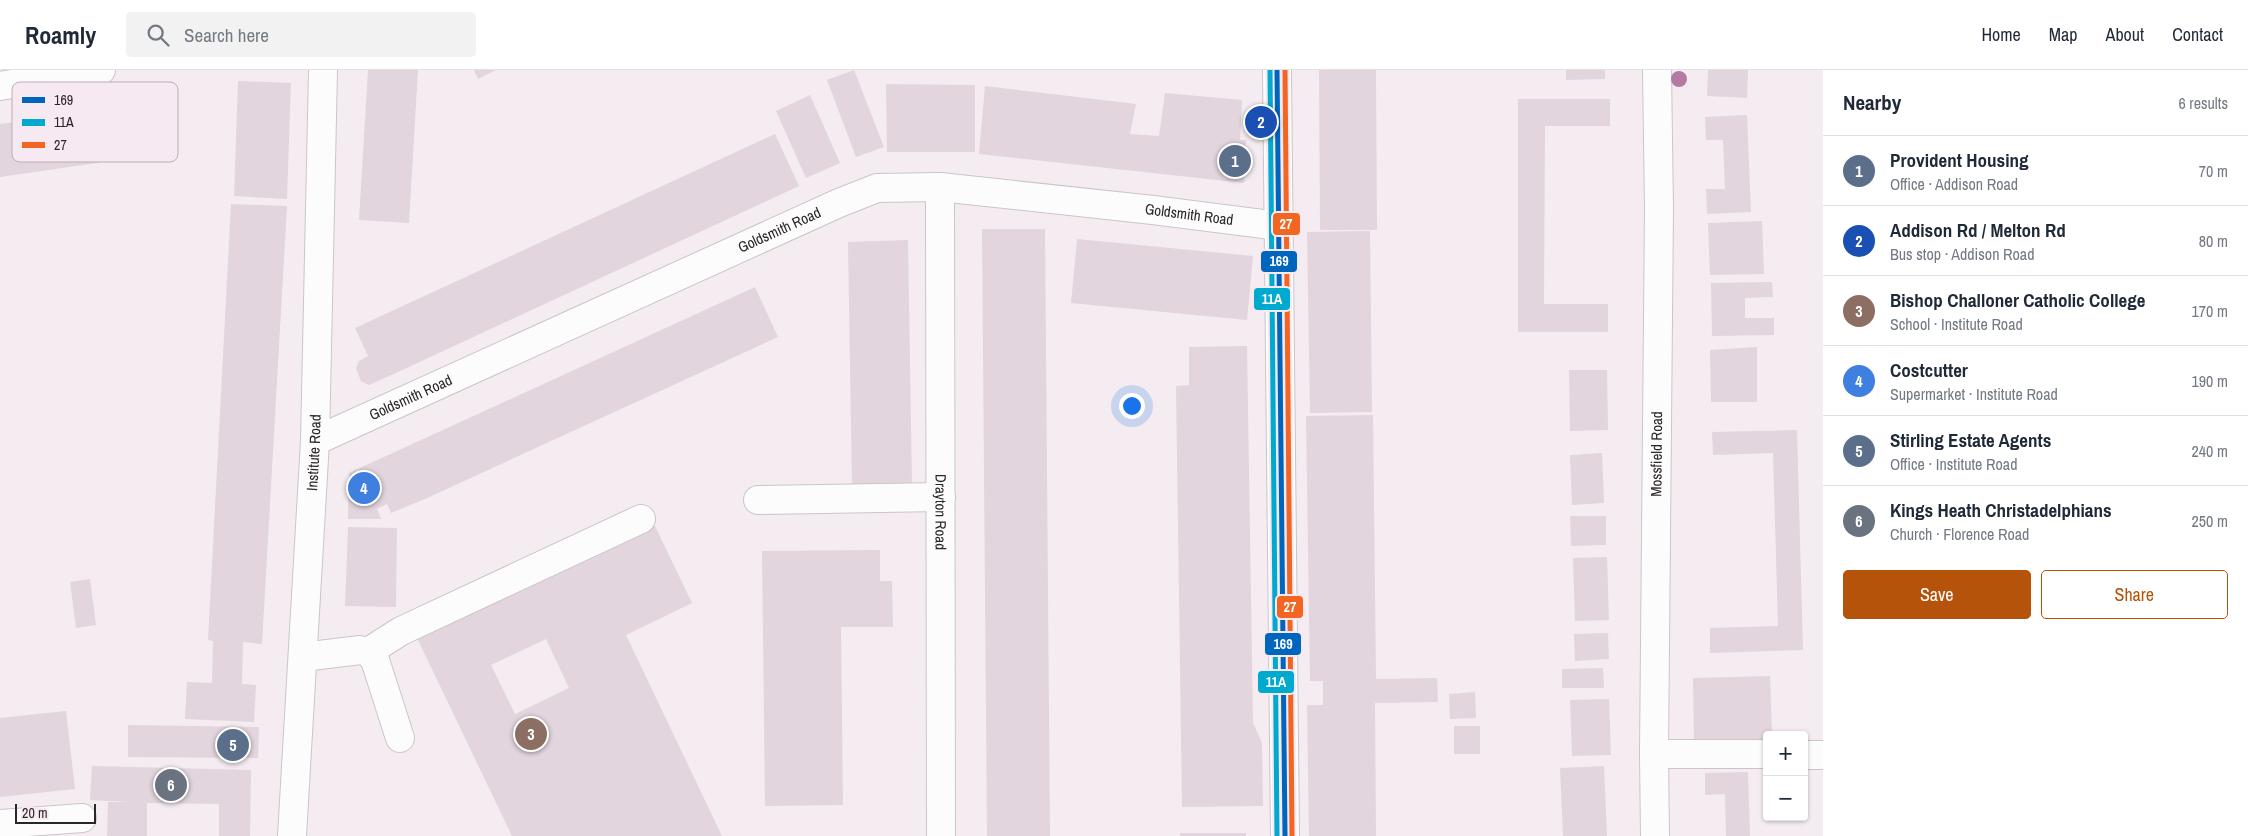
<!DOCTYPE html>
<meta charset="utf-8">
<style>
:root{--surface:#fff;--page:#f2f2f3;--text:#1f2937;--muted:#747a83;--line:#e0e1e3;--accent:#b45309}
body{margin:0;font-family:"Archivo Narrow",sans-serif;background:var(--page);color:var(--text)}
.controls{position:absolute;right:15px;bottom:15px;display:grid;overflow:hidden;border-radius:5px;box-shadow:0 1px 4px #0004}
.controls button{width:45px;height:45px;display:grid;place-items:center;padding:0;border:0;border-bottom:1px solid var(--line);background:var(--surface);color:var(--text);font:25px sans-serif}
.scale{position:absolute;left:15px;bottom:12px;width:81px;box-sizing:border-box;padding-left:5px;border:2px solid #2b2629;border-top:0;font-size:14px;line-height:18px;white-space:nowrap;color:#2b2629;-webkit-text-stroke:4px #f7e9f1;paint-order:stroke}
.you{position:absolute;left:1131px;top:335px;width:18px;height:18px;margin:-12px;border:4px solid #fff;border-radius:50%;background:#1a73e8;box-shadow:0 0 0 8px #1a73e833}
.badge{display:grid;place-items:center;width:32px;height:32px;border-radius:50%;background:var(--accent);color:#fff;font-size:16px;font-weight:700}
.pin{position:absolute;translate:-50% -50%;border:2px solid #fff;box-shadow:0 1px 5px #0006}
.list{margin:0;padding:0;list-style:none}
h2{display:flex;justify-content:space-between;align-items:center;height:65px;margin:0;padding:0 20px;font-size:21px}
h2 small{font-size:16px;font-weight:400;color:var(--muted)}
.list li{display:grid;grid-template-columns:32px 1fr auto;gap:15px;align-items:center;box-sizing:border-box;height:70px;padding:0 20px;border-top:1px solid var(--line)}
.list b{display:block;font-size:19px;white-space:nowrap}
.list p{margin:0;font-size:16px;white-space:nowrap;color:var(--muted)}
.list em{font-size:16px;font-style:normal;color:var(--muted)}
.actions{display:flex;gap:10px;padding:15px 20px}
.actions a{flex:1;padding:11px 0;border:1px solid var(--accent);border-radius:5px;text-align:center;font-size:18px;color:var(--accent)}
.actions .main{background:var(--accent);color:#fff}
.icon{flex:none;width:28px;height:28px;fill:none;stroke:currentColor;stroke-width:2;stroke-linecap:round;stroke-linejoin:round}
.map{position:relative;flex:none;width:1823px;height:766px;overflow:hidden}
header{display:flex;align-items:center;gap:30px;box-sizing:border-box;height:70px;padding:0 25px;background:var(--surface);border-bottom:1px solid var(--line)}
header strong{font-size:24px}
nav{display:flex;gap:28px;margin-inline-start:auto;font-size:18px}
.search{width:350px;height:45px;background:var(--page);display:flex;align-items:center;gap:12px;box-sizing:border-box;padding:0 18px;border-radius:5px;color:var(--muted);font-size:19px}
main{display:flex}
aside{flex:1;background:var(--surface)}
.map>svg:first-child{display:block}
</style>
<header>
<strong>Roamly</strong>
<div class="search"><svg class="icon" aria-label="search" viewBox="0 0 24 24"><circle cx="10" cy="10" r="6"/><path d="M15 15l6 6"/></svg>Search here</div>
<nav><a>Home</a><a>Map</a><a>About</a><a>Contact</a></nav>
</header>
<main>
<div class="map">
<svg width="1823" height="766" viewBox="0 0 1823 766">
<rect width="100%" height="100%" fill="#f4ecf0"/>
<!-- building -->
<path fill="#e2d5dd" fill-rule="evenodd" d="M368,0H418L409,153L359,150Z
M474,0H496L478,9Z
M854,0L884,77L856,87L827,10Z
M1319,0H1376L1377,160H1320Z
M1566,0H1605V9L1566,10Z
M1708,0H1748L1747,28L1707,26Z
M238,11L291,13L287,129L234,126Z
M886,14L975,15V82H887Z
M985,16L1136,34L1130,64L1159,66L1165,23L1242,30L1240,70H1246L1244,113L979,84Z
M810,25L840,93L806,108L776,41Z
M1518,29H1610V56H1545L1544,234H1608V262H1518Z
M137,34L145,86L0,107V54Z
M1747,45L1751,142L1707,144L1706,119H1725L1723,70H1706L1705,47Z
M775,64L799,116L398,302L369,315L361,311L356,298L359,291L368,286L355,258Z
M231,134L287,136L262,574L243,572L242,614L256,615L254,652L185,649L187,612L212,613L213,571L208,570Z
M1762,151L1764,204L1710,205L1708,153Z
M982,159H1045L1050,766H987Z
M1370,161L1372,342L1310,343L1307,162Z
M1077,169L1253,186L1247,250L1071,233Z
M908,170L912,416L852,417L848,172Z
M1772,212L1773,227L1745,228V248H1774V265L1712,266L1711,213Z
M755,217L778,267L427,428L391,443L387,434L377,439L381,449H348L349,403Z
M1247,276L1253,653L1262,673L1263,736L1182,737L1176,316L1189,315V277Z
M1757,277V332H1711L1710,280Z
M1569,300H1607L1608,360L1570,361Z
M1373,345L1376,609L1437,608L1438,632L1375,633L1376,766H1309L1307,635H1323V611H1310L1306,346Z
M1797,360L1803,580L1710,583V558L1778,556L1773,383L1713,385L1712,362Z
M1602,383L1604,433L1572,435L1570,385Z
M1570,446H1606V475L1571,476Z
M654,454L692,533L626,565L722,766H512L417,568ZM546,569L569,618L515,644L491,595Z
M348,457L397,458L396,537L345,536Z
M880,480V511H892L893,557H841L843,735L765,736L762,481Z
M1607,487L1609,550L1575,551L1573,488Z
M90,509L96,555L76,558L70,512Z
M1608,563L1609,589L1575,591L1574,564Z
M1603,598L1604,618H1562V599Z
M1770,606L1772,665H1767V676L1694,677L1693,608Z
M1475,622L1476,648L1450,649L1449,624Z
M1609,629L1611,685L1572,686L1570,630Z
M66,641L75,719L0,727V648Z
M128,655L259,657L258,688L128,687Z
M1454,656H1480V684H1454Z
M92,696L251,700L250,766H219V734L147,733V766H107L108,732H129L90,730Z
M1604,696L1607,766H1563L1560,698Z
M1748,702L1750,766H1726L1725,724L1705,725V703Z
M1180,763H1246V766H1180Z"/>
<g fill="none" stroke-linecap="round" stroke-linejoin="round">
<defs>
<g id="minor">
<path d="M0,16L101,0"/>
<path id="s1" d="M940,117L941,766"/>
<path id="s2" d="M315,371L839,133L877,118L940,117L1153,140L1279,156"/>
<path d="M758,430L941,427"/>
<path d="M368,582L401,561L641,449"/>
<path d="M303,587L360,580L368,582L375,590L400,668"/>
<path d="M1654,684H1767"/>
<path d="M1804,685H1823"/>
<path d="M0,754L82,748"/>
<path id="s3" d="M292,766L315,371L323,0"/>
<path id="s4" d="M1655,766L1654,684L1659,138L1657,0"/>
</g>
<path id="major" d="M1277,0L1285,766"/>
</defs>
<!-- minor casing -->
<use href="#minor" stroke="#cbc5c8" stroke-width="30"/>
<!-- major casing -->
<use href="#major" stroke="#cbc5c8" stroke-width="30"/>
<!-- minor -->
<use href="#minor" stroke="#fdfcfd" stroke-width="28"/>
<!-- major -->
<use href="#major" stroke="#fdfcfd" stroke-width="28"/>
<defs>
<path id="bus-1" d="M1277,0L1285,766"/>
<path id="bus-2" d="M1270,0L1277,766"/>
<path id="bus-3" d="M1285,0L1292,766"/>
</defs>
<!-- bus-1 casing -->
<use href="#bus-1" stroke="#f7e9f1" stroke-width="9"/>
<!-- bus-2 casing -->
<use href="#bus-2" stroke="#f7e9f1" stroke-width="9"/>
<!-- bus-3 casing -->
<use href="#bus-3" stroke="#f7e9f1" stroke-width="9"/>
<!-- bus-1 -->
<use href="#bus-1" stroke="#0065bd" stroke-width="5"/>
<!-- bus-2 -->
<use href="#bus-2" stroke="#00a9ce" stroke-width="5"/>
<!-- bus-3 -->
<use href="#bus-3" stroke="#f26522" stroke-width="5"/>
</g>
<!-- trees -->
<circle fill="#b57aa4" cx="1679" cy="9" r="8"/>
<g text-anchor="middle" stroke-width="4" stroke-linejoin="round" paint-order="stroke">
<!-- street labels -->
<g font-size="15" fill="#2b2629" stroke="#f7e9f1">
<text dy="5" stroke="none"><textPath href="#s2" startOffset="930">Goldsmith Road</textPath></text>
<text dy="5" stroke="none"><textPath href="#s2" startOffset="510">Goldsmith Road</textPath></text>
<text dy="5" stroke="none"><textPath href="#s2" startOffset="105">Goldsmith Road</textPath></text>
<text dy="5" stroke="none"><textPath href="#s3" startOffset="384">Institute Road</textPath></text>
<text dy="5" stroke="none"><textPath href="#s4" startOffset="382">Mossfield Road</textPath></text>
<text dy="5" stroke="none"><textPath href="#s1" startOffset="325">Drayton Road</textPath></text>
</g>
</g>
<!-- legend -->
<rect x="12" y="12" width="166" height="80" rx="8" fill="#f7e9f1" stroke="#baaeb5" stroke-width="1"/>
<rect x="22" y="27" width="23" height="6" fill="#0065bd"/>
<rect x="22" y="49" width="23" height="7" fill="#00a9ce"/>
<rect x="22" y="72" width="23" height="6" fill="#f26522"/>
<g font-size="14" fill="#2b2629">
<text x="54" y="35">169</text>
<text x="54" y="57">11A</text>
<text x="54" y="80">27</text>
</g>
<g stroke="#f7e9f1" stroke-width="2">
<rect x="1272" y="142" width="29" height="24" rx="5" fill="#f26522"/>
<rect x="1260" y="180" width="38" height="23" rx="5" fill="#0065bd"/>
<rect x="1253" y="217" width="38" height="24" rx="5" fill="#00a9ce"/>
<rect x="1276" y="525" width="28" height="24" rx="5" fill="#f26522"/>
<rect x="1264" y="562" width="38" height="24" rx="5" fill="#0065bd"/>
<rect x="1257" y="600" width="38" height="24" rx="5" fill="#00a9ce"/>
</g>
<g font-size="14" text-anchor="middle" font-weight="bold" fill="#fff">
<text x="1286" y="159">27</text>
<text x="1279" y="196">169</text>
<text x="1272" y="234">11A</text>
<text x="1290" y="542">27</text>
<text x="1283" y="579">169</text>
<text x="1276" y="617">11A</text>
</g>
</svg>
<div class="controls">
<button>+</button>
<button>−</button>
</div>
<div class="scale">20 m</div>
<div class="you"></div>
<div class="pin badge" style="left:1235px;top:91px;background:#5c6f8a">1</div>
<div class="pin badge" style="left:1261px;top:52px;background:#1a4fb4">2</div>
<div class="pin badge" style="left:531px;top:664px;background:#8d6e63">3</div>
<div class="pin badge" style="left:364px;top:418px;background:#3f7fe0">4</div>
<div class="pin badge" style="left:233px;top:675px;background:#5c6f8a">5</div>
<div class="pin badge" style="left:171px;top:715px;background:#6b7280">6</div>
</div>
<aside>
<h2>Nearby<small>6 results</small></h2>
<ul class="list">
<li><span class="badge" style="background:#5c6f8a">1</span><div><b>Provident Housing</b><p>Office · Addison Road</p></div><em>70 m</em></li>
<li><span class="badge" style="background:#1a4fb4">2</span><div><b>Addison Rd / Melton Rd</b><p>Bus stop · Addison Road</p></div><em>80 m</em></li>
<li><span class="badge" style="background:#8d6e63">3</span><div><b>Bishop Challoner Catholic College</b><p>School · Institute Road</p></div><em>170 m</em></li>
<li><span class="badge" style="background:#3f7fe0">4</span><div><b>Costcutter</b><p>Supermarket · Institute Road</p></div><em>190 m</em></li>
<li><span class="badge" style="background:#5c6f8a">5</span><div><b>Stirling Estate Agents</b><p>Office · Institute Road</p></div><em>240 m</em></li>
<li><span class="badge" style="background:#6b7280">6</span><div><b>Kings Heath Christadelphians</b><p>Church · Florence Road</p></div><em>250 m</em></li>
</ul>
<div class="actions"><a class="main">Save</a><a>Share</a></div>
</aside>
</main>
